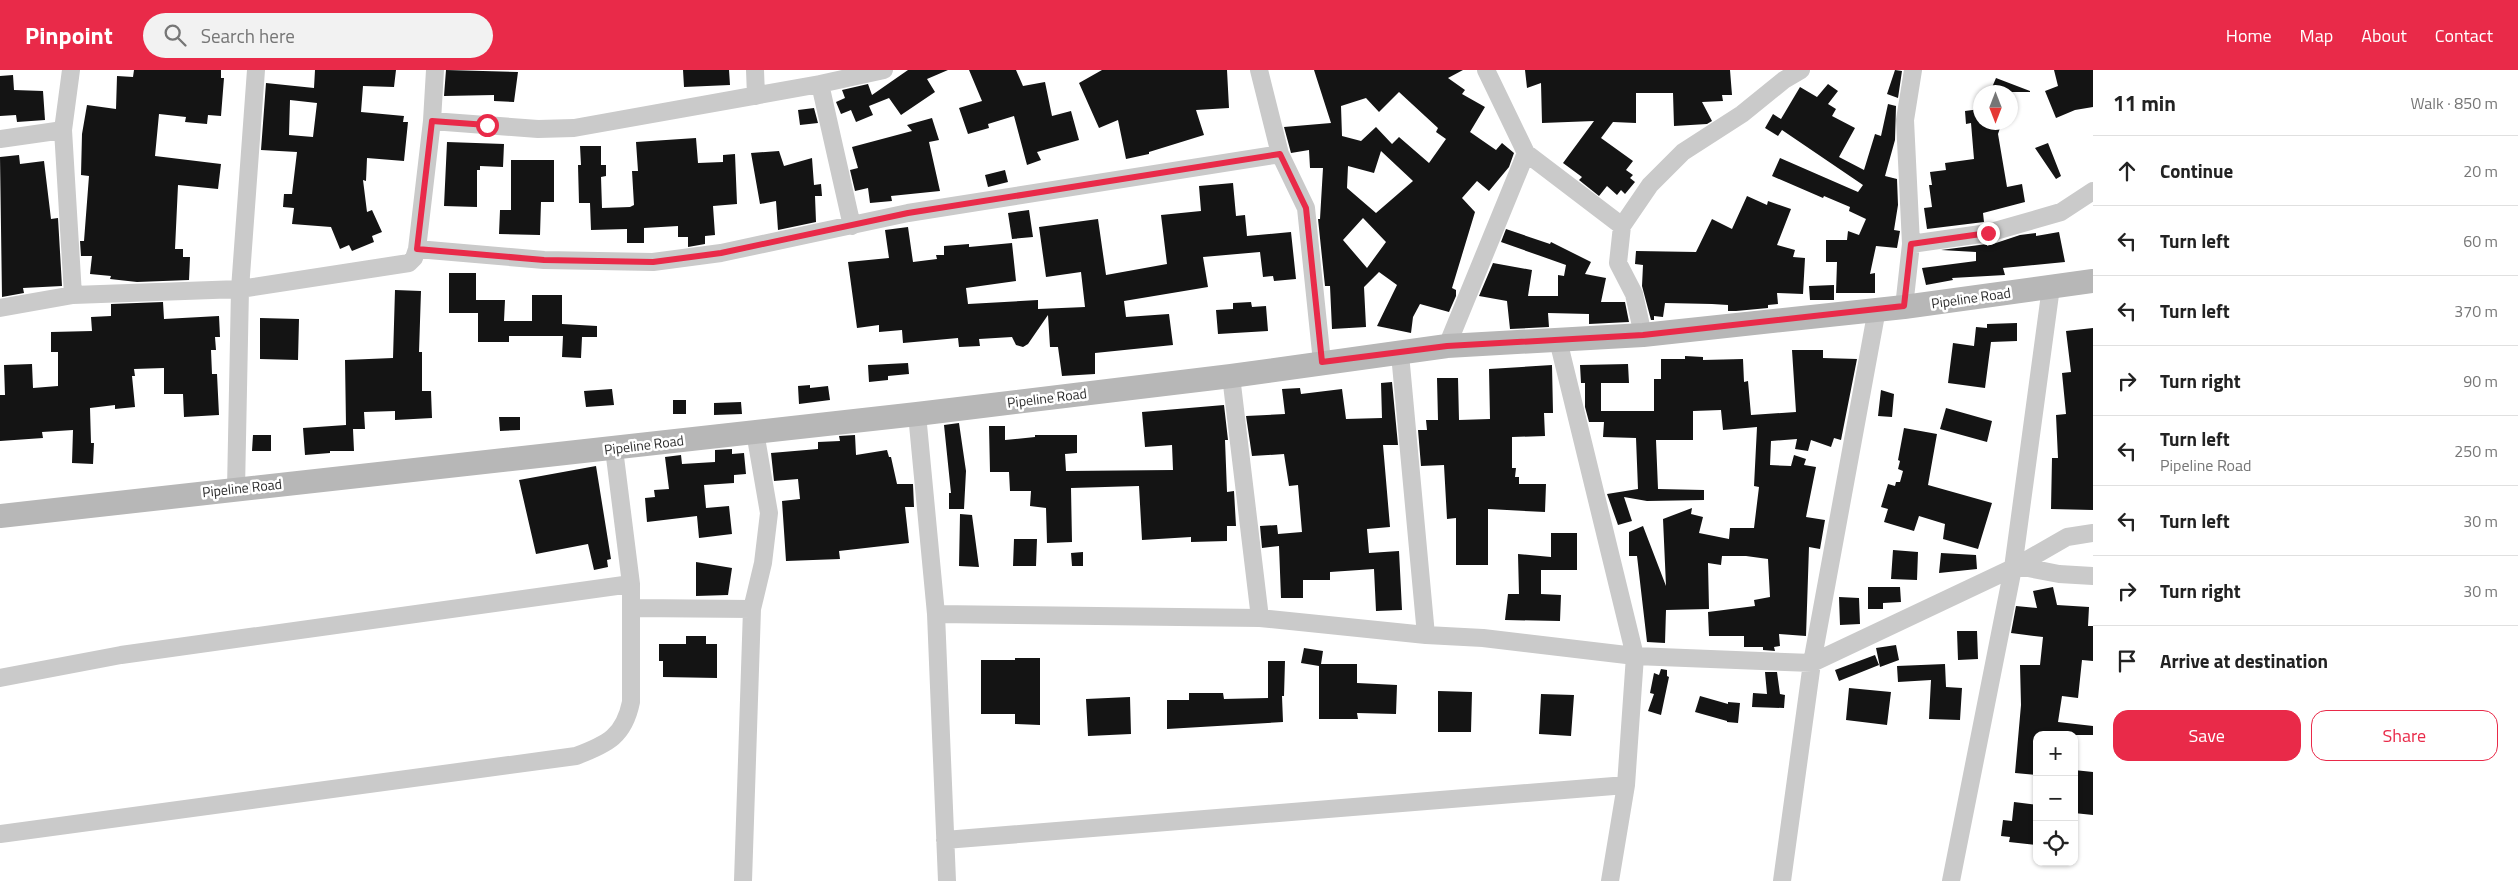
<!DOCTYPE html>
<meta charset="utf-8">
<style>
:root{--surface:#fff;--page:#f2f2f2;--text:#222;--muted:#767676;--line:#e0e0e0;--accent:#e92a49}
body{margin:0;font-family:"Titillium Web",sans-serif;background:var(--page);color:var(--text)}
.controls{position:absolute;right:15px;bottom:15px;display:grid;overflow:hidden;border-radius:10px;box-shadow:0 1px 4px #0004}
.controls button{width:45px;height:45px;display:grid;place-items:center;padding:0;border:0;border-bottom:1px solid var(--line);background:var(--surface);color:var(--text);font:25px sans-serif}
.compass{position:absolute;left:1973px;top:15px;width:45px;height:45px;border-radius:50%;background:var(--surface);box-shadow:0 1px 4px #0004;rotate:180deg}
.stop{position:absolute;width:15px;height:15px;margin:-11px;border:4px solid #e92a49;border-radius:50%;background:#fff}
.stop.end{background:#e92a49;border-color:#fff;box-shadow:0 1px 5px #0008}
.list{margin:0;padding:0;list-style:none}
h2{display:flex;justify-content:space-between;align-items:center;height:65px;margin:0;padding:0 20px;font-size:21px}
h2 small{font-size:16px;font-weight:400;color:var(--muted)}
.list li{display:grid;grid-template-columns:32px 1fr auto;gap:15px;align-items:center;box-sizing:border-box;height:70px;padding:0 20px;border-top:1px solid var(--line)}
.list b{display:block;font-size:19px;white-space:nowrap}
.list p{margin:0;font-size:16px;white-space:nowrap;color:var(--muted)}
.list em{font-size:16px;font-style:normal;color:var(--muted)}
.actions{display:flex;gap:10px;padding:15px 20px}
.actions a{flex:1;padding:11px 0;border:1px solid var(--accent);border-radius:15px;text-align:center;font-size:18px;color:var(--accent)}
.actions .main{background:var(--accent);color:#fff}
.icon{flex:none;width:28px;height:28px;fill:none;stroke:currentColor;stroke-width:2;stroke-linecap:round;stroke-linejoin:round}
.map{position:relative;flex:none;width:2093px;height:811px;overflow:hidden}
header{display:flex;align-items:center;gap:30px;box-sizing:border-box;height:70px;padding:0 25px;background:var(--accent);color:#fff}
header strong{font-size:24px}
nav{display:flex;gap:28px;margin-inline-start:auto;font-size:18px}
.search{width:350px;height:45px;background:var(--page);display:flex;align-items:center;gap:12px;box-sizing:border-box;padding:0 18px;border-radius:28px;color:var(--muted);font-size:19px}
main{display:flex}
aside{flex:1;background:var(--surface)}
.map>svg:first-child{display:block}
</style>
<header>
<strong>Pinpoint</strong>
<div class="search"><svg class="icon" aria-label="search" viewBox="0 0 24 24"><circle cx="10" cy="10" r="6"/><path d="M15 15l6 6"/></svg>Search here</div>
<nav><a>Home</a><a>Map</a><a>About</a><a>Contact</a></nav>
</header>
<main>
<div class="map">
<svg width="2093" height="811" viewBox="0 0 2093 811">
<rect width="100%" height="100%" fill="#fff"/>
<!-- building -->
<path fill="#141414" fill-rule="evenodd" d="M134,0H221V8H224L221,46L208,45L207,54L185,52L186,47L159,44L155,86L221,94L218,119L178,115L175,179H183V187H190L189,210L137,212L110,209L111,206L90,204L92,186H81L80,171H84L89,106L81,105L82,64L87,35L116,39L117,6L133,7Z
M315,0H396L394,17L363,16L361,42L404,46L403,52H408L404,91L367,88L366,111L363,110L367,142L372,140L382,162L372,166L374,172L352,181L349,175L340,179L331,157L292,154L294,138L283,137L284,124H292L297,82L261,80L266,13L314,18ZM290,30L317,33L313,67L289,65Z
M446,0L518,2L514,32L494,31V25L444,26Z
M683,0H729L730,15L684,17Z
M908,0H948L927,9L935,22L901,45L889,28L869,36L873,45L856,52L851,40L841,44L836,32L845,28L842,20L868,14L872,25Z
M969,0H1016L1023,16L1045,12L1052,46L1071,41L1079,70L1037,82L1041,90L1027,95L1014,46L988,54L989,58L968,64L959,38L982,31Z
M1102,0H1227L1229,38L1196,40L1204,65L1149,82V84L1126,89L1118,50L1099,58L1079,13Z
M1314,0H1463L1448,8L1465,20L1462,24L1485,37L1470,62L1496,80L1502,73L1514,83L1509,97L1489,121L1477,111L1462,128L1475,142L1452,218L1456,220V226L1449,242L1420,234L1413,247L1411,263L1377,256L1397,215L1379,202L1364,217L1366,257L1332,259L1330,216H1325L1318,149H1320L1323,98H1310L1309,80L1291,83L1284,57L1331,53ZM1399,22L1438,58L1436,62L1446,69L1429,93L1399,67L1392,74L1376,57L1361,71L1342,66L1341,36L1366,28L1379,42ZM1381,81L1413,111L1376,143L1347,118L1348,96L1374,103ZM1363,148L1386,172L1367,198L1343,170Z
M1525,0H1730L1732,25H1722L1723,31L1702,32L1712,51L1707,54L1674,56L1673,23H1636V53L1613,52L1601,68L1633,91L1626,100L1633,105L1630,108L1635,112L1625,124L1621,120L1617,125L1607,116L1599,126L1579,110L1582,107L1563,93L1594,51L1542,53L1541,13L1527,18Z
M1895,0L1902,1L1898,28L1887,24Z
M2054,0H2093V37L2075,40L2056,48L2045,21L2058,16Z
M13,5L14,20L43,21L45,50L17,52L16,45L0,46V6Z
M1996,8L2030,21V22H1990Z
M1828,14L1838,21L1828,34L1836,39L1832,46L1855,58L1839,87L1864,100L1875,64L1881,66L1888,34L1896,36L1895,70L1885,106L1897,109L1898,135L1894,160L1900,161L1897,178L1876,176L1870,204L1875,203V223H1836L1837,192H1826V170H1847L1848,161L1859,165L1866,149L1849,141L1850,137L1824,126L1823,128L1772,106L1780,88L1858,122L1863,115L1782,60L1778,66L1765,58L1773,44L1781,49L1800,17L1817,27Z
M814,38L818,53L800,55L798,40Z
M1980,39V52H1977H2002L1998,64L2007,117L2022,114L2025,132L1983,143L1984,152L1927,159L1924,138L1932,137L1929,115H1932L1930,102L1946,100L1945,93L1974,89L1971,53L1966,54L1965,41Z
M932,48L939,70L929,72L940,121L891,126L892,131L870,133L868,118L855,121L850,100L858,98L852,77L912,61L907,55Z
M696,68L698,93L723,92V85L735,84L737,134L713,136L715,165L705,166V174L688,177V167H678V156L644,158V173H627V159L591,160L590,133H579L578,95H581L580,76H601V95H606V106L601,107L602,138L630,137L634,135L632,101H638L636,72Z
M447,72L504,74L503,97L480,96V100H477V137L444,136Z
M2048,73L2061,106L2056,109L2035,78Z
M779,81L784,96L812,88L814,115L821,114L822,126H815L816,152L778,160L776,131L760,134L751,83Z
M19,85L20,94L44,91L51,149L58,148L62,216L23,218L24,223L2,227L0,87Z
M511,90H554V132H541L540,165L499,164L500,140H511Z
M1005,100L1008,112L988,117L985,105Z
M1233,113L1236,146L1245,145L1247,166L1291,162L1296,209L1274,211L1273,206L1263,207L1260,182L1203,187L1208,217L1124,231L1126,247L1169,244L1173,275L1095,283V304L1062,306L1058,277H1050L1048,245L1028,274L1023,277L1016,275L1012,267L979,269L980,276L959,277L958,268L903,273L902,260L879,262V255L857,258L848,192L889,188L885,160L908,157L913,192L937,189L936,185H944V176L969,174V177L1012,173L1016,211L966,218L968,234L1038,230V239L1085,237L1081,202L1046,207L1039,157L1098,149L1106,205L1167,194L1161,145L1201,141L1199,116Z
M1747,126L1767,135L1768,131L1791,139L1777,175L1795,180L1793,187L1805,188L1803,224L1777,223L1778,234L1768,235V238L1736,241H1728V235L1712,234L1665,233L1663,247L1654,246V250H1651L1642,216L1643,195L1635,194L1636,181L1696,182L1712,149L1732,159Z
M1029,140L1033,167L1012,169L1008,143Z
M1506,159L1550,174L1551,172L1591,192L1585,204L1606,208L1601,232H1625L1629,252L1589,254V244L1548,243L1549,257L1510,259L1507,231L1479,226L1493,193L1532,200L1528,226H1558V205L1564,206L1566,195L1501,172Z
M2059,162L2065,192L2003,198L2005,205L1952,208L1953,210L1926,215L1922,198L1976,191V182L1941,180L1987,174V176L2020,165L2036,163V166Z
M449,203H476V230H505L504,251H532V225H562V254L597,256V267H582L581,288L562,287L563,266H509V272H478V243H449Z
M1834,215V230H1810L1809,216Z
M395,220L421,221L419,282H422V321H431L432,348L395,350V341L364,342L365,359H353L354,381H330V383L305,385L303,358L346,355L345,290L393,288Z
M163,232L164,249L219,246L220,267H215L216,280H211L212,304H217L219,345L184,347L183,324H164V298L134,299L135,306H132L135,337L115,339V335L90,338L91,373H94L93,394L72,393L73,360L42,362L43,368L0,371V325H5L4,295L32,294L33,318L58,316V282H51V262L92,261L91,247L111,246V234Z
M1251,232L1252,237L1266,236L1268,261L1218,264L1216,240L1233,239V233Z
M260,248L299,249L298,290L260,289Z
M2017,253V271L1991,272L1985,318L1948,313L1953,273L1974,276L1976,257L1987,258V254Z
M2093,258V440L2051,439L2052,388H2058L2056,345L2066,344L2062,303L2071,302L2066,261Z
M1792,280H1823V288L1857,289L1841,370L1834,368L1831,377L1811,370L1808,381L1795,379L1797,369L1771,371L1770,395L1791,396L1794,385L1806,389L1804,395L1816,397L1806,447L1825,450L1820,479L1809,477L1806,566L1779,564L1780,576L1774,577L1775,581L1763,580V577H1744V566H1709L1708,542L1755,536L1754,530L1770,527L1768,489L1746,486H1722L1721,495L1708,493L1709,539L1666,540L1665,573L1647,572L1637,486H1629V462L1643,456L1666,516L1663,449L1692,438L1691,444L1703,447L1699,463L1729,469L1730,458H1754L1759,417L1754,416L1757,357L1723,360L1721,340L1693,341V370H1656L1658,419L1704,420V430L1647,431L1624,427L1632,451L1618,455L1607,424L1638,419L1636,368L1603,367L1604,352H1589L1585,337V313H1581L1580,295L1628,294L1629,313H1601V341H1654V309H1661V289H1685V286L1703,287V290L1743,289L1744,312L1748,311L1751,345L1796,342Z
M908,293L909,304L888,306V310L869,312L868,295Z
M1552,295L1553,343H1544L1545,366L1512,367V398H1516L1515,407H1519V414H1546L1545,442L1488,439V495H1456V448L1447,449L1444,395L1421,396L1418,360H1427L1426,350H1438L1437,308H1458L1459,350L1490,349L1489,299Z
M1392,312L1398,375H1383L1390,457L1367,459L1369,483L1399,481L1402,540L1376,541L1374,499L1330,502V510H1303V528H1281L1279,476L1262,478L1260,456L1277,455L1278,464L1302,462L1298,415L1289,416L1284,384L1252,386L1246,346L1285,344L1282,319L1300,318L1301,324L1342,319L1346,349L1382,348L1381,313Z
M810,315V318L828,316L830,330L799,334L798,316Z
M612,319L614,335L586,337L584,321Z
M1881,320L1894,324L1892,347L1878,346Z
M673,330H686V344H673Z
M741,332L742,344L714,345V333Z
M1224,335L1228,370H1225L1227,422L1234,421L1236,456H1227V471L1191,472V467L1142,470L1139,416L1071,418L1072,472L1047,473L1046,438L1030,436L1031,421H1010L1009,402H990L989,356H1005V370L1035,367V365H1077V383L1065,384L1066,401L1173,400L1172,375L1145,377L1142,342Z
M1946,338L1992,351L1987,372L1940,359Z
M499,347H520V360L500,361Z
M959,353L966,401L964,439H949V423H951L944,355Z
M1904,358L1937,364L1928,415L1992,433L1978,479L1943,469L1945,454L1919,446L1914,461L1884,452L1888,439L1881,437L1888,414L1895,416L1896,412H1900L1903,401L1898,399L1900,391L1898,390Z
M253,365H271V381H252Z
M855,365L856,385L887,380L889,387H891L897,414H913L914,437H905L909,473L839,481L840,489L786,491L782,431L800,429L798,409L774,411L771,383L818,379V372L840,371L839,366Z
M732,379V384L744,383L746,404L734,405V413L704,415L706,438L729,436L732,464L699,468L697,446L647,452L645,428L655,427L654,420L669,419L665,387L681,385L682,394L715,392V380Z
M596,396L611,489L607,490L608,497L594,500L588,474L536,484L519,410Z
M960,444L972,445L979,497L959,496Z
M1551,463H1577V500H1541V524L1561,525L1560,551L1505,550L1508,524H1519L1518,484L1551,487Z
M1014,469H1037L1036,496H1013Z
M1893,480L1918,482L1917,510L1891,509Z
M1083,482V496H1072L1071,483Z
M1941,483L1976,485L1977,499L1939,503Z
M696,492L732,498L728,525L696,526Z
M1868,517H1900L1901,532L1883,533V539H1868Z
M2053,517L2057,535L2089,537L2088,556H2093V591L2082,590L2078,628L2062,626L2058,652L2093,656V665H2037V705L2015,703L2021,635L2020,595H2040L2043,567L2011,563L2016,536L2037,538L2033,521Z
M1839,527L1859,528L1860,554L1840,555Z
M1957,561H1977L1978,589L1958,590Z
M686,566H706V574H717V608L663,607V591H659V574H686Z
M1896,575L1899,590L1880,597L1876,578Z
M1304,578L1323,581L1321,594H1357V613L1397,615L1396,644L1357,643L1358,649H1319V596L1301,593Z
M1875,585L1879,595L1839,611L1835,600Z
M1015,588H1040V655L1015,654V644H981V590H1015Z
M1268,591H1285L1284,626H1282L1283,652L1167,659V630H1189V623H1223L1224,629L1268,628Z
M1945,594L1946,617L1962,618L1960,650L1929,649L1931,610L1898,612L1897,596Z
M1661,599L1667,600V606L1669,607L1661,645L1648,641L1654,624L1650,623L1654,603L1659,605Z
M1765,602H1777L1780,624L1785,625L1784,638L1752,637L1753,623L1767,624Z
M1849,618L1891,622L1887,655L1846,650Z
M1438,621L1472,622L1471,662H1438Z
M1541,624L1574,625L1571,666L1539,664Z
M1700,626L1728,634V632L1740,633L1738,653L1727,652V651L1695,642Z
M1130,627L1131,664L1088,666L1086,629Z
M2074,700L2093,702V745L2074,743Z
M2014,732L2037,735V775L2009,772L2010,767L2001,766L2003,750L2012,751Z"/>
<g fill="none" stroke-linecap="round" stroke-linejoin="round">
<!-- street -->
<path stroke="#cacaca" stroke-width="18" d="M71,0L63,60L73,225
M755,0L756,26
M1259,0L1280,84L1306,138L1322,292
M820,14L852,156
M432,51L538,59L574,58L820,14L884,0
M0,69L63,60
M1526,83L1622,156
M1911,174L1905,50L1913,0
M417,179L544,190L653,192L721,183L908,143L1280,84
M1904,237L1911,174L1988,163L2061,142L2093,121
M0,238L73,225L240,219L409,193L414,188L417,179L432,51L435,0
M1643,265L1634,224L1618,193L1622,156L1650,115L1683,82L1742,44L1784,10L1801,0
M1558,270L1635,586L1626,715L1610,811
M1447,276L1526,83L1486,0
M1400,284L1426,565
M917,344L936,544L947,811
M236,419L240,219L256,0
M2013,498H2028L2059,504L2093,506
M632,538L752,539
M936,544L1260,548L1231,306
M1260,548L1426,565L1483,568L1635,586L1812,593L2013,498L2067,467L2093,463
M0,608L121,585L631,514
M0,764L576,686C608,674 624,666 631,632V514L614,379
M945,770L1626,715
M743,811L752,539L763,493L769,443L755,362
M1782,811L1812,593L1877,239
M1951,811L2013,498L2051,217"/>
<!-- secondary -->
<path stroke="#b7b7b7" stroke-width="24" d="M0,446L917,344L1231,306L1447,276L1643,265L1904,237L2093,211"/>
</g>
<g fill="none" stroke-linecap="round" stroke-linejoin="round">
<!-- route -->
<path stroke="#e92a49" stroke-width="6" d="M487,55L432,51L417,179L544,190L653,192L721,183L908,143L1280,84L1306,138L1322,292L1447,276L1643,265L1904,236L1911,174L1988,163"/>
</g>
<g text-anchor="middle" stroke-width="5" stroke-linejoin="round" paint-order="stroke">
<!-- street labels -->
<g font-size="14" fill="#2d2d2d" stroke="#fff">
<text transform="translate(1971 228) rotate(-8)" y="5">Pipeline Road</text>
<text transform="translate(1047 328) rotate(-7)" y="5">Pipeline Road</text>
<text transform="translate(644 375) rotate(-7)" y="5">Pipeline Road</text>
<text transform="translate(242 418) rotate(-6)" y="5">Pipeline Road</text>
</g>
</g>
</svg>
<div class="controls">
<button>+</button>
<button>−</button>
<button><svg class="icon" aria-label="locate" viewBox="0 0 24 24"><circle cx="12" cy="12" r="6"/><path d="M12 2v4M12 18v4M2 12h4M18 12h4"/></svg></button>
</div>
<svg class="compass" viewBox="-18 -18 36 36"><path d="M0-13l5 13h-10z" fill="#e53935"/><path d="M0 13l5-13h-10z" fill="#767676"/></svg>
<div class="stop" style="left:487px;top:55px"></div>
<div class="stop end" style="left:1988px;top:163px"></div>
</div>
<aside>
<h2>11 min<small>Walk · 850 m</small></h2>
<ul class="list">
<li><svg class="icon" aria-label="ahead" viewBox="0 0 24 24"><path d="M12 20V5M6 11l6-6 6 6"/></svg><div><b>Continue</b></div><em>20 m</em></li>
<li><svg class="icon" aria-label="left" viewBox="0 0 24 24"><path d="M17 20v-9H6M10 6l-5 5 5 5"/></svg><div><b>Turn left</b></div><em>60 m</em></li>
<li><svg class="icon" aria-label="left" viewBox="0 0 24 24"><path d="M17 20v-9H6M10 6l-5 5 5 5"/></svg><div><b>Turn left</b></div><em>370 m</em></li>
<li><svg class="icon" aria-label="right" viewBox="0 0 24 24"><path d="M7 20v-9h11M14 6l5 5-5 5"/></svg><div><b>Turn right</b></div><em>90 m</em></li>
<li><svg class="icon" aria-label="left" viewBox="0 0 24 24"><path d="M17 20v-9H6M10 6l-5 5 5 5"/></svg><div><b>Turn left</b><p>Pipeline Road</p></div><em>250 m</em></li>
<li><svg class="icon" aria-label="left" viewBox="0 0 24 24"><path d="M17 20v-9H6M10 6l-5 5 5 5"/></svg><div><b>Turn left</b></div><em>30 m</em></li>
<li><svg class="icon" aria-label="right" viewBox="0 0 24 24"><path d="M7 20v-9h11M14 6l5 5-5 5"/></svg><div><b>Turn right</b></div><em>30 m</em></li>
<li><svg class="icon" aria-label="arrive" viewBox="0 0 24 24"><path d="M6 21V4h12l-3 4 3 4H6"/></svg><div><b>Arrive at destination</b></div></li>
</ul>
<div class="actions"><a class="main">Save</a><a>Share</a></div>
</aside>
</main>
